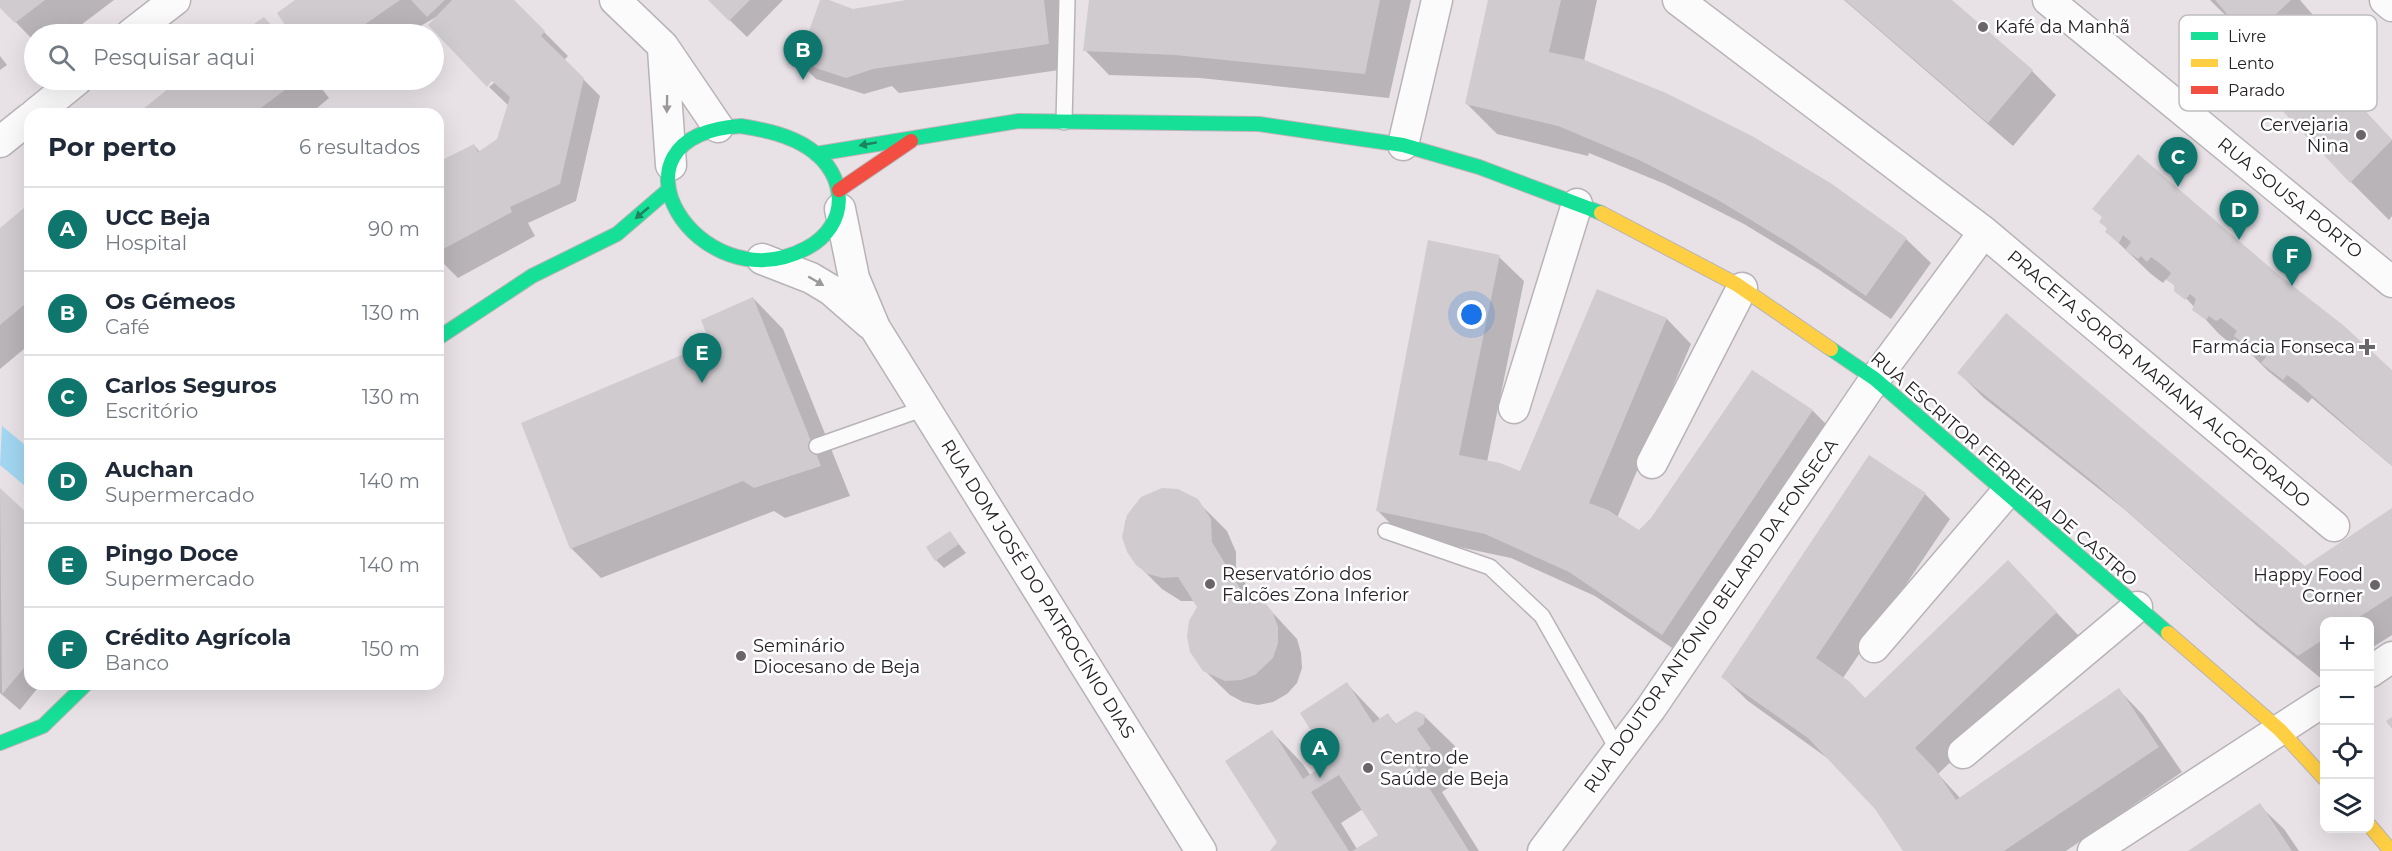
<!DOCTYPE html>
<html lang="pt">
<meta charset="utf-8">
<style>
:root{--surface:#fff;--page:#f2f2f3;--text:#1f2937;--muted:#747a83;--line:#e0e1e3;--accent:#0f766e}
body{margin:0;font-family:Montserrat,sans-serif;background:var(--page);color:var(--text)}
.controls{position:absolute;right:18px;bottom:18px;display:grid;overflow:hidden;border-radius:12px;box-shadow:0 6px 24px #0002}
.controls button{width:54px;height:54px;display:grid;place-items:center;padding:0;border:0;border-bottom:2px solid var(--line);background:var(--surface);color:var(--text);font:30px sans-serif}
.you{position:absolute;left:1472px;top:315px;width:21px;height:21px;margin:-15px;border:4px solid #fff;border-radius:50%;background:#1a73e8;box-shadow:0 0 0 9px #1a73e833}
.badge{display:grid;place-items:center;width:39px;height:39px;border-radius:50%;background:var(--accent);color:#fff;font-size:20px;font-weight:700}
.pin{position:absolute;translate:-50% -50px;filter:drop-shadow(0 2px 3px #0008)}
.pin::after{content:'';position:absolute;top:32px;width:21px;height:18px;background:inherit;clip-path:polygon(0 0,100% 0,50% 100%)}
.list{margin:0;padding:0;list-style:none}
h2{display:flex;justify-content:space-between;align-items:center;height:78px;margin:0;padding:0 24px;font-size:26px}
h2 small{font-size:20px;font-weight:400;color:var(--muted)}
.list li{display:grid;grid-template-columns:39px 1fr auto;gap:18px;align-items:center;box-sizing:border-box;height:84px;padding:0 24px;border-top:2px solid var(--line)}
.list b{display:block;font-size:22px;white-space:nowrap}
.list p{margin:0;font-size:20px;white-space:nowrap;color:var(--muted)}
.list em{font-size:20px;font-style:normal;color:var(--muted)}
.icon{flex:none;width:33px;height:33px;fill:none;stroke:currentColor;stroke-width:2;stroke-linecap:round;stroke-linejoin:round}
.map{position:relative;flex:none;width:2392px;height:851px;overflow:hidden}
.search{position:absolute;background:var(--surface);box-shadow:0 6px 24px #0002;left:24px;top:24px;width:420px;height:66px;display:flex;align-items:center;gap:15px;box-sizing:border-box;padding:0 21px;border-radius:33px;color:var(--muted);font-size:22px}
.panel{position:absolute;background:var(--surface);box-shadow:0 6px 24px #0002;left:24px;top:108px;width:420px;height:582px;border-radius:18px}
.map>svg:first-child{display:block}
</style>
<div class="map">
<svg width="2392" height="851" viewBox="0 0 2392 851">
<rect width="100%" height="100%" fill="#e8e2e7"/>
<!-- water -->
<path fill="#a2d6f1" d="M2,426L30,449V480L25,486L0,465Z"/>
<!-- shadow -->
<path fill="#0003" fill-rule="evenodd" d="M0,0H114L69,34H34V41L0,6Z
M298,0H512L568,56L564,60L600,96L576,201L528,223L535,236L458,278L438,258V164L474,145L480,152L499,140L509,106L489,87L495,82L436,17L407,34L400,26L389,34H293L279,14Z
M709,0H783L747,37Z
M822,0L853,11L917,0H1058L1066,8L1073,68L899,93L892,86L864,94L816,79L799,62Z
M1090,0H1411L1389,98L1200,78L1109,75L1085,50Z
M1490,0H1597L1584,61L1831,186L1906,239L1931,263L1891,319L1818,269L1744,224L1665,184L1589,153L1588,156L1497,134L1467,104Z
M1844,0H1948L2032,71L2056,95L2013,146Z
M2210,0H2300L2331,36L2312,54L2392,140V216L2389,220L2351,182L2251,40L2229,14L2226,16Z
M264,18L280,34H242Z
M0,56L7,65L0,70Z
M182,80H315L329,98L310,114H140Z
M30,205V344L0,369V229Z
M2101,222L2392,372V466L2312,398L2308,403L2268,371L2244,347L2248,341L2241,345L2234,339L2231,344L2219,334L2173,284L2166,279L2163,283L2151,274L2107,232L2108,229Z
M1499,257L1524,281L1487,462L1521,473L1598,291L1667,319L1691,344L1617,518L1640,532L1652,519L1752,372L1813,411L1837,435L1687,658L1595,596L1511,558L1402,535L1378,511Z
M753,298L783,329L850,496L785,518L774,511L601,578L571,548L712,344Z
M1959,373L2305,568L2392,511V635L2370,649V622H2324L2323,680L2257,626L2123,508L1984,398Z
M1870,457L1925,494L1950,519L1843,678L1865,699L2032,587L2080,637L1938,774L1961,799L2119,690L2143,715L2182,772L2066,851H1905L1876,808L1830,760L1748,701L1723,677Z
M0,490L30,518V684H53L48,690L41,684L20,710L0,693Z
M1142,498L1202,506L1227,531L1236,552V568L1254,598L1262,601L1297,639L1301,653L1302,668L1297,683L1287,694L1273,702L1258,705L1243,702L1230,695L1204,670L1198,606L1195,601H1181L1162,589L1137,564L1124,537L1125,522L1132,509Z
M950,533L966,553L944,568L936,560Z
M1347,684L1381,720L1388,715L1397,725L1424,716L1455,746L1454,755L1447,759L1460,780L1442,792L1479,851H1272L1279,843L1272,732L1302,763L1311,776L1332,762ZM1363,809L1380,835L1357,849L1341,823Z
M2259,805L2284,829L2299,851H2191Z"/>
<!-- building -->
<path fill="#cfcbcf" d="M0,0H45L15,23L0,8Z
M295,0H400L351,34H291L277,13Z
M411,0H445L427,17Z
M452,0H514L545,31L541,36L584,78L560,184L510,207L512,212L438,252V162L474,144L478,152L497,139L510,97L492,81L487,87L428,25Z
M708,0H750L729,21Z
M820,0H829L853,9L906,0H1044L1049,44L873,69L846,78L798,62Z
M1089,0H1380L1365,74L1175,55L1083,51Z
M1488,0H1561L1549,52L1582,59L1666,93L1752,136L1832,184L1907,238L1866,296L1792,245L1718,200L1639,160L1558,126L1465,104Z
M1845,0H1952L2033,70L1988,123Z
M2215,0H2291L2275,15L2392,140L2350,183L2232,57L2249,39Z
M264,17L278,34H240Z
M179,80H298L253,114H137Z
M2138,154L2274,271L2343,325L2392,370V466L2298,383L2287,375L2283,380L2261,363L2266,357L2258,351L2254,356L2242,347L2244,344L2234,336L2237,331L2221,318L2216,321L2209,316L2206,320L2192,310L2196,299L2190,294L2185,300L2174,291V284L2166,280L2171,273L2162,265L2151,257L2147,262L2141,256L2138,259L2125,250L2131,242L2123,235L2119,243L2105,232L2107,228L2099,222L2102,217L2092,209Z
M30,203V300L0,325V228Z
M1428,240L1500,255L1459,455L1500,463L1520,471L1597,289L1667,318L1589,503L1608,510L1639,530L1651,518L1752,370L1813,410L1662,635L1569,572L1485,534L1376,511Z
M753,297L821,466L754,488L743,481L570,549L521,423L710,343L701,320Z
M2006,313L2305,566L2392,508V596L2353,621H2325L2324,639L2298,656L2231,602L2096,484L1957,373Z
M1869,455L1926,493L1816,658L1850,682L1865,698L2008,560L2057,612L1915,748L1935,769L1956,800L2119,688L2159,747L2004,851H1903L1875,809L1808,738L1721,677Z
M0,488L30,516V674L24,668L2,694Z
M1162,488L1178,489L1198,499L1211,519L1212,542L1241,590L1263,600L1273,613L1278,627V643L1273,658L1255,675L1241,680L1225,681L1203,671L1190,652L1187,637L1189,621L1197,607L1178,577L1163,578L1148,574L1136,565L1127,552L1122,537L1127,515L1141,497Z
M950,531L959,544L935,561L926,547Z
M1347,682L1373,723L1388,713L1395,724L1416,711L1425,715L1424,724L1417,729L1431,749L1412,761L1469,851H1352L1378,835L1339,775L1311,792L1349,851H1270L1277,842L1225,761L1272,730L1303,779L1330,761L1300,713Z
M2392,717V729L2386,721Z
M2260,803L2292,851H2188Z"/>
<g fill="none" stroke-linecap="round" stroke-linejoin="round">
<defs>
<path id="lane" d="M1064,122L1067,0
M817,446L925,408
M1386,531L1490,567L1542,616L1618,750"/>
<path id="street" d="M615,0L663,46L718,127
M2048,0L2392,282
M2385,0L2392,6
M131,34L175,0
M663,49L671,165
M35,114L77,80
M0,142L30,118
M1403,145L1437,0
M840,209L854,278L875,328L1201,851
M1984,232L2334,526
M762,259L811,278L831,290L870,324
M1514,408L1577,204
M1652,463L1742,288
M1874,647L2006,493
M2370,672L2392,657
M1963,753L2137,607
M1543,851L1651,708L1875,379L1984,232L1678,0
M2093,851L2324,701"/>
<path id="fast" d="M741,126C765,130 790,135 810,149C848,175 850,225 807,248C698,306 593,135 741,126Z
M816,154L1019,121L1259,124L1403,145L1479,167L1601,213
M438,338L532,276L617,234L667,191
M1831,349L1875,379L2168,633
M0,743L43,726L86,684"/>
<path id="slow" d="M1601,213L1736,284L1831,349
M2168,633L2280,730L2324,778
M2370,826L2391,851"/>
<path id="jam" d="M839,190L911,141"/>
</defs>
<!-- lane casing -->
<use href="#lane" stroke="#b8b3b7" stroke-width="18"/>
<!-- street casing -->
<use href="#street" stroke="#b8b3b7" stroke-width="33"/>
<!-- fast casing -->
<use href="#fast" stroke="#b8b3b7" stroke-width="16"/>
<!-- slow casing -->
<use href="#slow" stroke="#b8b3b7" stroke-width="16"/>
<!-- jam casing -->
<use href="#jam" stroke="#b8b3b7" stroke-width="16"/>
<!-- lane -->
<use href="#lane" stroke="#fcfbfb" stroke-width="15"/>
<!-- street -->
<use href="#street" stroke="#fcfbfb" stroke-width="30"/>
<!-- fast -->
<use href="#fast" stroke="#16e098" stroke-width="14"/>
<!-- slow -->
<use href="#slow" stroke="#ffcf43" stroke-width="14"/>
<!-- jam -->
<use href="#jam" stroke="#f24e42" stroke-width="14"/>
</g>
<!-- one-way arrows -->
<defs><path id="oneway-solid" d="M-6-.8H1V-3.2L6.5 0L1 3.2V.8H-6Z" transform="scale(1.5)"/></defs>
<g fill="#9c999b">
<use href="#oneway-solid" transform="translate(667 104) rotate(91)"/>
<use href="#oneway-solid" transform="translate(816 281) rotate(30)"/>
</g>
<g fill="#1e815f">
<use href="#oneway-solid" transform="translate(868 144) rotate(170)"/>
<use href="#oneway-solid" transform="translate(642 213) rotate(140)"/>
</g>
<!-- markers -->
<g fill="#6a656a" stroke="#fff" stroke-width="2">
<circle cx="1983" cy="27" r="6"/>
<circle cx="2361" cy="135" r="6"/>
<path d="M2364 338h6v6h6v6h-6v6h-6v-6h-6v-6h6z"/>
<circle cx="1210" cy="584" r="6"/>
<circle cx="2375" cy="585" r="6"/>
<circle cx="741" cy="656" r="6"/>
<circle cx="1368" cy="768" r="6"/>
</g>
<g text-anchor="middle" stroke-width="5" stroke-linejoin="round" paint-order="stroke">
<!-- poi labels -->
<g font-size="18" fill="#262226" stroke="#fff" text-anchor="start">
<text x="1995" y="33">Kafé da Manhã</text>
<text x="2349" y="131" text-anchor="end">Cervejaria<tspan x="2349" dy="21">Nina</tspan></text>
<text x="2355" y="353" text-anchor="end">Farmácia Fonseca</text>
<text x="1222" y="580">Reservatório dos<tspan x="1222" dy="21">Falcões Zona Inferior</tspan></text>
<text x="2363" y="581" text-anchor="end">Happy Food<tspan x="2363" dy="21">Corner</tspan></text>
<text x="753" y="652">Seminário<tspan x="753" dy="21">Diocesano de Beja</tspan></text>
<text x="1380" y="764">Centro de<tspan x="1380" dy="21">Saúde de Beja</tspan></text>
</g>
<!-- street labels -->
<g font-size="18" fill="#262226" stroke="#fff">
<text transform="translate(2290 198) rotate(39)" y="6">RUA SOUSA PORTO</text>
<text transform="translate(2159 379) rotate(40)" y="6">PRACETA SORÔR MARIANA ALCOFORADO</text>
<text transform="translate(2004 469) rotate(41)" y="6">RUA ESCRITOR FERREIRA DE CASTRO</text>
<text transform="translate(1038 589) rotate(58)" y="6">RUA DOM JOSÉ DO PATROCÍNIO DIAS</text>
<text transform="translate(1711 616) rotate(-55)" y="6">RUA DOUTOR ANTÓNIO BELARD DA FONSECA</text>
</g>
</g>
<!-- legend -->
<rect x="2179" y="15" width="198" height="96" rx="9" fill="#fff" stroke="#bebdbe" stroke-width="1.5"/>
<rect x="2191" y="32" width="27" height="8" fill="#16e098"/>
<rect x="2191" y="59" width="27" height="8" fill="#ffcf43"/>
<rect x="2191" y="86" width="27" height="8" fill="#f24e42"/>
<g font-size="16" fill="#262226">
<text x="2228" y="42">Livre</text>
<text x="2228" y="69">Lento</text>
<text x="2228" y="96">Parado</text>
</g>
</svg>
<div class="controls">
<button>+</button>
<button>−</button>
<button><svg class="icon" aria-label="locate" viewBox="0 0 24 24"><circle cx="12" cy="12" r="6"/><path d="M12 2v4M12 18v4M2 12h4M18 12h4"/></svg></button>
<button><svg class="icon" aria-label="layers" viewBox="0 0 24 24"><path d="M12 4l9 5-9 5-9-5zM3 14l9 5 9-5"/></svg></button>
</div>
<div class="you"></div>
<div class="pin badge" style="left:1320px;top:778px">A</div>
<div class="pin badge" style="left:803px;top:80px">B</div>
<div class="pin badge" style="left:2178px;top:187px">C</div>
<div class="pin badge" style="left:2239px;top:240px">D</div>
<div class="pin badge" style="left:702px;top:383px">E</div>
<div class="pin badge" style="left:2292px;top:286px">F</div>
<div class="search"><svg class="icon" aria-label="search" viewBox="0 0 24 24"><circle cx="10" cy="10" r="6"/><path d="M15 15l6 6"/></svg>Pesquisar aqui</div>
<section class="panel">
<h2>Por perto<small>6 resultados</small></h2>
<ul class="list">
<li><span class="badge">A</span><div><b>UCC Beja</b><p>Hospital</p></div><em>90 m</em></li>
<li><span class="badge">B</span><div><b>Os Gémeos</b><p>Café</p></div><em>130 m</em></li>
<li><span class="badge">C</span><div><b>Carlos Seguros</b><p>Escritório</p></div><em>130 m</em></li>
<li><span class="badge">D</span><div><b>Auchan</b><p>Supermercado</p></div><em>140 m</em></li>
<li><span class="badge">E</span><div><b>Pingo Doce</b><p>Supermercado</p></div><em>140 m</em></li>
<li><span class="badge">F</span><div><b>Crédito Agrícola</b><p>Banco</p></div><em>150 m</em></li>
</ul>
</section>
</div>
